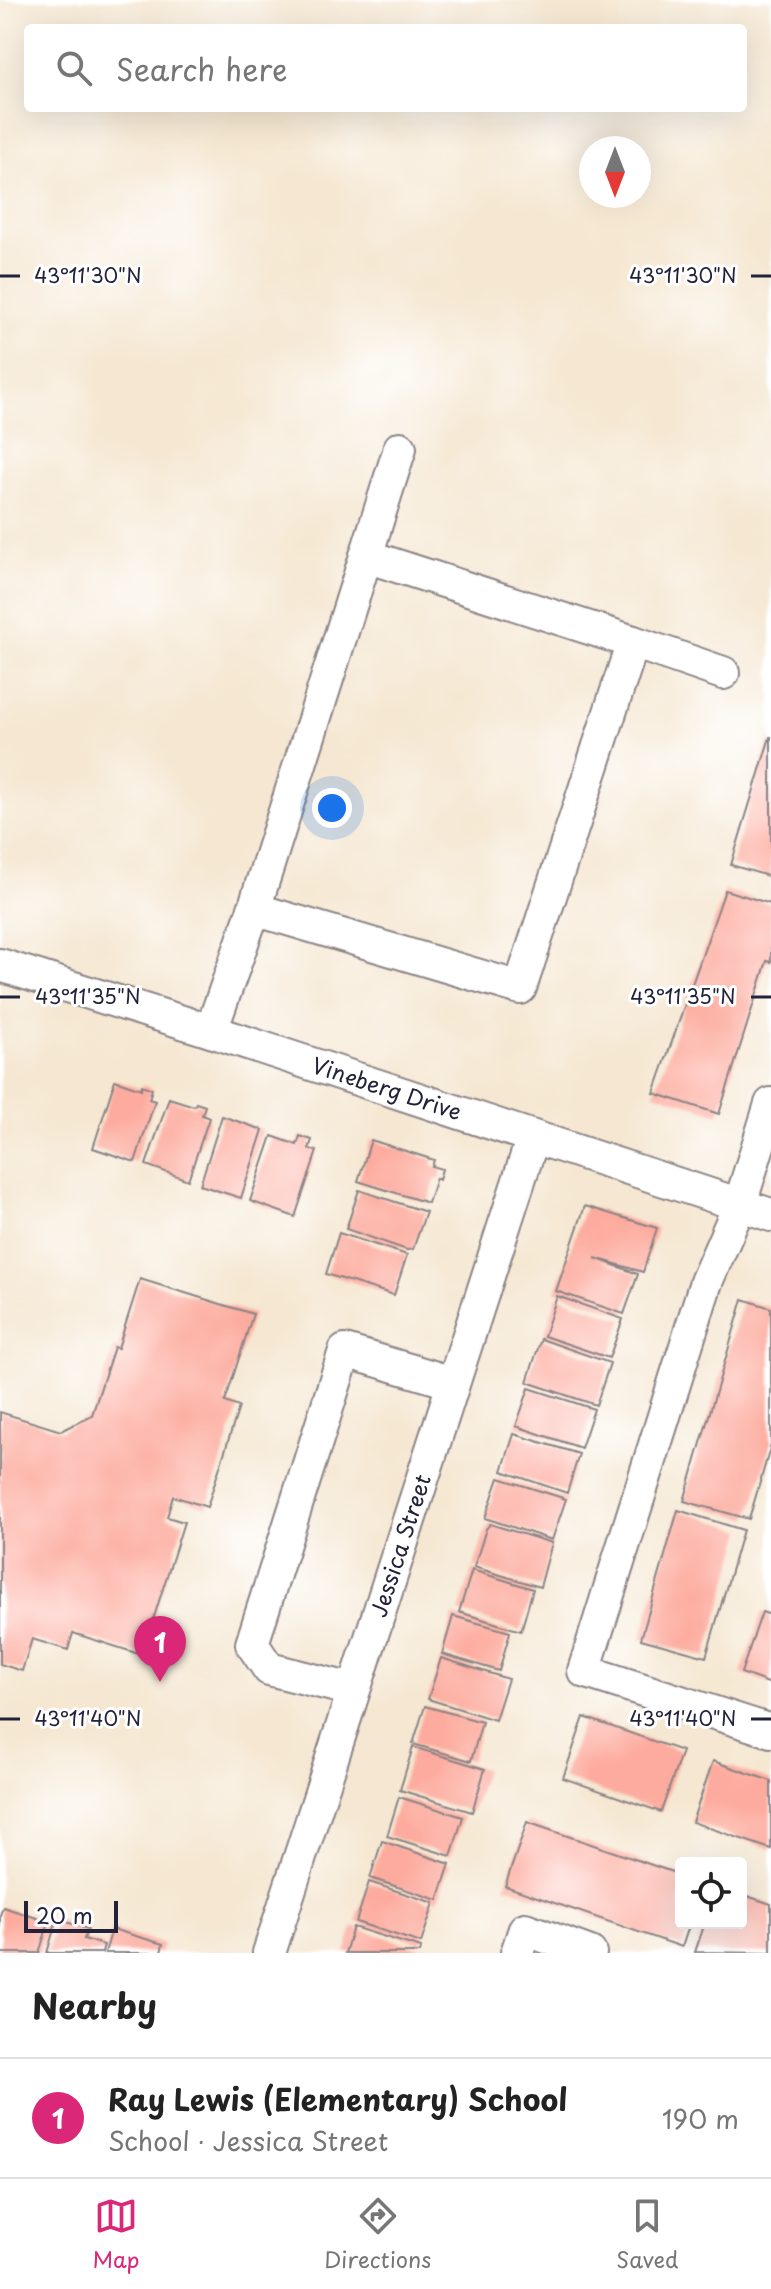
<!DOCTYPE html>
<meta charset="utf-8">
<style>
:root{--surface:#fff;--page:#f6f6f6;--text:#222;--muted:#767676;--line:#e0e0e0;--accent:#db2777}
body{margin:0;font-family:"Playpen Sans",sans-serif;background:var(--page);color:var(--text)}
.controls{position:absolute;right:24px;bottom:24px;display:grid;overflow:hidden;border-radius:8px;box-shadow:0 8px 32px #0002}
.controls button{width:72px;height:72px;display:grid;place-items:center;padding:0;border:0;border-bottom:2px solid var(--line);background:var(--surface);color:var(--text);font:40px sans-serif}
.compass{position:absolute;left:579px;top:136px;width:72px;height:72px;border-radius:50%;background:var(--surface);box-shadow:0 8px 32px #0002;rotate:180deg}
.scale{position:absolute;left:24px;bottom:20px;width:94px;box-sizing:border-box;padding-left:8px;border:4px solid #22223b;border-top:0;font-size:22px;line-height:28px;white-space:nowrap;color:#22223b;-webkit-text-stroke:6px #fff;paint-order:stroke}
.you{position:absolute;left:332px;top:808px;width:28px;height:28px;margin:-20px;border:6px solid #fff;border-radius:50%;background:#1a73e8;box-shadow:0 0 0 12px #1a73e833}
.badge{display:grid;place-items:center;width:52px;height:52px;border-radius:50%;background:var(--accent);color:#fff;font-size:26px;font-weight:700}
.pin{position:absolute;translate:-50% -66px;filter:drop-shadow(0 2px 4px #0008)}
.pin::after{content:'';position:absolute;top:42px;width:28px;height:24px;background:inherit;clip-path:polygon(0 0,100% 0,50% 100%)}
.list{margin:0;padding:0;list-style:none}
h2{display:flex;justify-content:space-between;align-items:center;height:104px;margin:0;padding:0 32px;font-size:34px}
h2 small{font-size:26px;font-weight:400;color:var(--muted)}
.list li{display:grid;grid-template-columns:52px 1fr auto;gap:24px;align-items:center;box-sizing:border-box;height:120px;padding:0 32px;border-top:2px solid var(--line)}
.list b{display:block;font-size:30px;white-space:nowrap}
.list p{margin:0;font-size:26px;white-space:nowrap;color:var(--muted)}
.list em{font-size:26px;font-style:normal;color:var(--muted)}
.icon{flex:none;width:44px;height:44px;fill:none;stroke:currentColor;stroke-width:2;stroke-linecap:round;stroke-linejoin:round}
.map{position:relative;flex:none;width:771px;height:1953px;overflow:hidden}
.search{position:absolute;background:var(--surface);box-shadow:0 8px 32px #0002;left:24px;right:24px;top:24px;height:88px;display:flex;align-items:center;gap:20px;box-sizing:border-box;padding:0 28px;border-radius:8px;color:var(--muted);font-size:30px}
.sheet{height:224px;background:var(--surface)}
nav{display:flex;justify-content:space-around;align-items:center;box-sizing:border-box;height:112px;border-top:2px solid var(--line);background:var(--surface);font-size:22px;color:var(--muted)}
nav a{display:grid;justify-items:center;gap:4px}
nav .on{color:var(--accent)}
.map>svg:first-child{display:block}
</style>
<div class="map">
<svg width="771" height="1953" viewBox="0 0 771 1953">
<rect width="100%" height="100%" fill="#fff"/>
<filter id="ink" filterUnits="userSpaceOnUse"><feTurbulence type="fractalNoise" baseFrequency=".0125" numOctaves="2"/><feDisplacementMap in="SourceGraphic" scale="16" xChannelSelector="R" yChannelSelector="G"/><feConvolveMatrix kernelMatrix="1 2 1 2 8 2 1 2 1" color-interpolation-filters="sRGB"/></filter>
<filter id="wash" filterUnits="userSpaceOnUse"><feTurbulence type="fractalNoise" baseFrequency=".006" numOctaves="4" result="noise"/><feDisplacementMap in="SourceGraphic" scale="32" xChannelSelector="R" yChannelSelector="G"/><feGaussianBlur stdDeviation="1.8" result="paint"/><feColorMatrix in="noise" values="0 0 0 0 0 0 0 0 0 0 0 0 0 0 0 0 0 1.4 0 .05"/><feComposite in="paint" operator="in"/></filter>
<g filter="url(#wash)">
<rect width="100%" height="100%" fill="#f5e7d1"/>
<g id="blocks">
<!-- building -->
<path fill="#fdab9e" d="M770,737H771V877L731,865Z
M725,890L771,904V962L767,961L719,1114L654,1093Z
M115,1080L141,1089L142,1085L152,1089L149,1099L155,1101L135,1162L93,1148Z
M169,1098L194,1106L196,1103L205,1106L202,1115L209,1118L188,1180L146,1165Z
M222,1116L263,1130L241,1198L200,1185Z
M272,1136L297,1145L300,1136L312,1140L309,1149L317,1151L295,1217L250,1201Z
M371,1140L434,1160L432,1166L442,1169L439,1180L436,1178L428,1203L358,1181Z
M359,1190L426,1212L413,1249L407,1250L346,1229Z
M585,1206L657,1228L643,1272L595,1258L638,1274L624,1314L556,1291Z
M339,1233L407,1255L394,1295L326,1274Z
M140,1279L253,1314L225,1402L239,1407L207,1507L173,1496L167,1517L184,1522L142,1655L73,1633L68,1650L32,1639L22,1671L0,1664V1412L61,1431L92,1415L114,1347L118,1348Z
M557,1296L623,1319L609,1358L544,1336Z
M743,1299L771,1308V1445L749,1519L684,1501Z
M541,1339L610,1363L596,1405L527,1382Z
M529,1388L594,1409L581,1448L516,1426Z
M514,1434L579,1454L567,1493L502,1471Z
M499,1478L566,1499L552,1540L485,1518Z
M678,1510L743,1530L706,1657L641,1639Z
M490,1524L552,1543L540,1587L474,1567L486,1529Z
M472,1570L533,1589L521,1631L459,1612Z
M762,1612L771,1615V1684L741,1673Z
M453,1616L510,1632L499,1671L442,1654Z
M441,1658L508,1679L495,1720L428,1699Z
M425,1706L482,1722L471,1761L413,1744Z
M584,1717L682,1751L661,1812L563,1778Z
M413,1747L485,1769L472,1812L400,1790Z
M713,1761L771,1781V1849L692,1822Z
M399,1797L463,1817L451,1856L387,1836Z
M527,1822L681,1875V1923H690L682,1947L505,1886Z
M382,1841L450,1864L438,1900L370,1878Z
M369,1882L434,1903L421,1943L356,1922Z
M741,1894L771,1904V1953L695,1952L705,1923H741Z
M3,1907L49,1922L39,1953H0V1915Z
M57,1919L88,1929L84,1939L104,1945L102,1953H47Z
M353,1927L421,1948L420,1953H345Z
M112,1929L163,1944L161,1953H105Z"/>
</g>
</g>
<g filter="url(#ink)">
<use href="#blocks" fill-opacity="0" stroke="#8c8486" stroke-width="2"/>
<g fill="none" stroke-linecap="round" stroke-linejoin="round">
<defs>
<g id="minor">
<path d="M366,556L400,448"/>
<path d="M633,642L723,673"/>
<path id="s1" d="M0,965L211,1031L771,1215"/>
<path d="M211,1031L254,909L366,556L633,642L520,988L254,909"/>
<path d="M771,1104L740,1204L706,1282L584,1671L771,1731"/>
<path d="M353,1690L269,1669L252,1644L345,1351L453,1383"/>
<path id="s2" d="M269,1953L533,1137"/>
<path d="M517,1953L525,1929L590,1953"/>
</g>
</defs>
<!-- minor casing -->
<use href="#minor" stroke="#8c8486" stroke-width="36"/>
<!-- minor -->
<use href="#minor" stroke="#fff" stroke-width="32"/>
</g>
</g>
<!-- ticks -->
<path fill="none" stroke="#22223b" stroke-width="3" d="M0,276H20M751,276H771M0,997H20M751,997H771M0,1719H20M751,1719H771"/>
<g text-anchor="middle" stroke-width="6" stroke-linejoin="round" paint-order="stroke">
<!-- street labels -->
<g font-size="22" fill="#22223b" stroke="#fff">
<text dy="8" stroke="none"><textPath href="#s1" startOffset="406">Vineberg Drive</textPath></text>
<text dy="8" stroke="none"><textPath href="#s2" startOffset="428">Jessica Street</textPath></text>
</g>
</g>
<g font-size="20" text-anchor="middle" fill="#22223b" stroke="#fff" stroke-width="6" stroke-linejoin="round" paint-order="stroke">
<text x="683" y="283">43°11'30"N</text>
<text x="88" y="283">43°11'30"N</text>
<text x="683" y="1004">43°11'35"N</text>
<text x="88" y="1004">43°11'35"N</text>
<text x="683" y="1726">43°11'40"N</text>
<text x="88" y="1726">43°11'40"N</text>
</g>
</svg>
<div class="controls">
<button><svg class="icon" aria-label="locate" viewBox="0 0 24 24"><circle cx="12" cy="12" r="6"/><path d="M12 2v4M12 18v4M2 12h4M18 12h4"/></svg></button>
</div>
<svg class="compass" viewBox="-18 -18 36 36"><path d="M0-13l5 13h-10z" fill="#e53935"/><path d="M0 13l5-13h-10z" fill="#767676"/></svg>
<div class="scale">20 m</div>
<div class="you"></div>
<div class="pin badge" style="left:160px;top:1682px">1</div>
<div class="search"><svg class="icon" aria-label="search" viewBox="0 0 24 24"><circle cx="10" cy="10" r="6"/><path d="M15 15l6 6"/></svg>Search here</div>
</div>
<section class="sheet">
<h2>Nearby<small></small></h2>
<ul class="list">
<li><span class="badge">1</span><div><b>Ray Lewis (Elementary) School</b><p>School · Jessica Street</p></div><em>190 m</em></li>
</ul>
</section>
<nav>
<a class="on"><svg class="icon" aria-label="map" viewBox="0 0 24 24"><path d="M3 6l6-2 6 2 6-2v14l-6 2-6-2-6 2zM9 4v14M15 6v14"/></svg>Map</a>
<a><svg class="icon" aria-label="directions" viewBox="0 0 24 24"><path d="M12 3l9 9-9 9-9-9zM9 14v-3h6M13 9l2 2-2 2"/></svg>Directions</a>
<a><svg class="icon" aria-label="saved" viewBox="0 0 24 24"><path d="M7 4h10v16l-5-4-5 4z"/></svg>Saved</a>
</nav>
